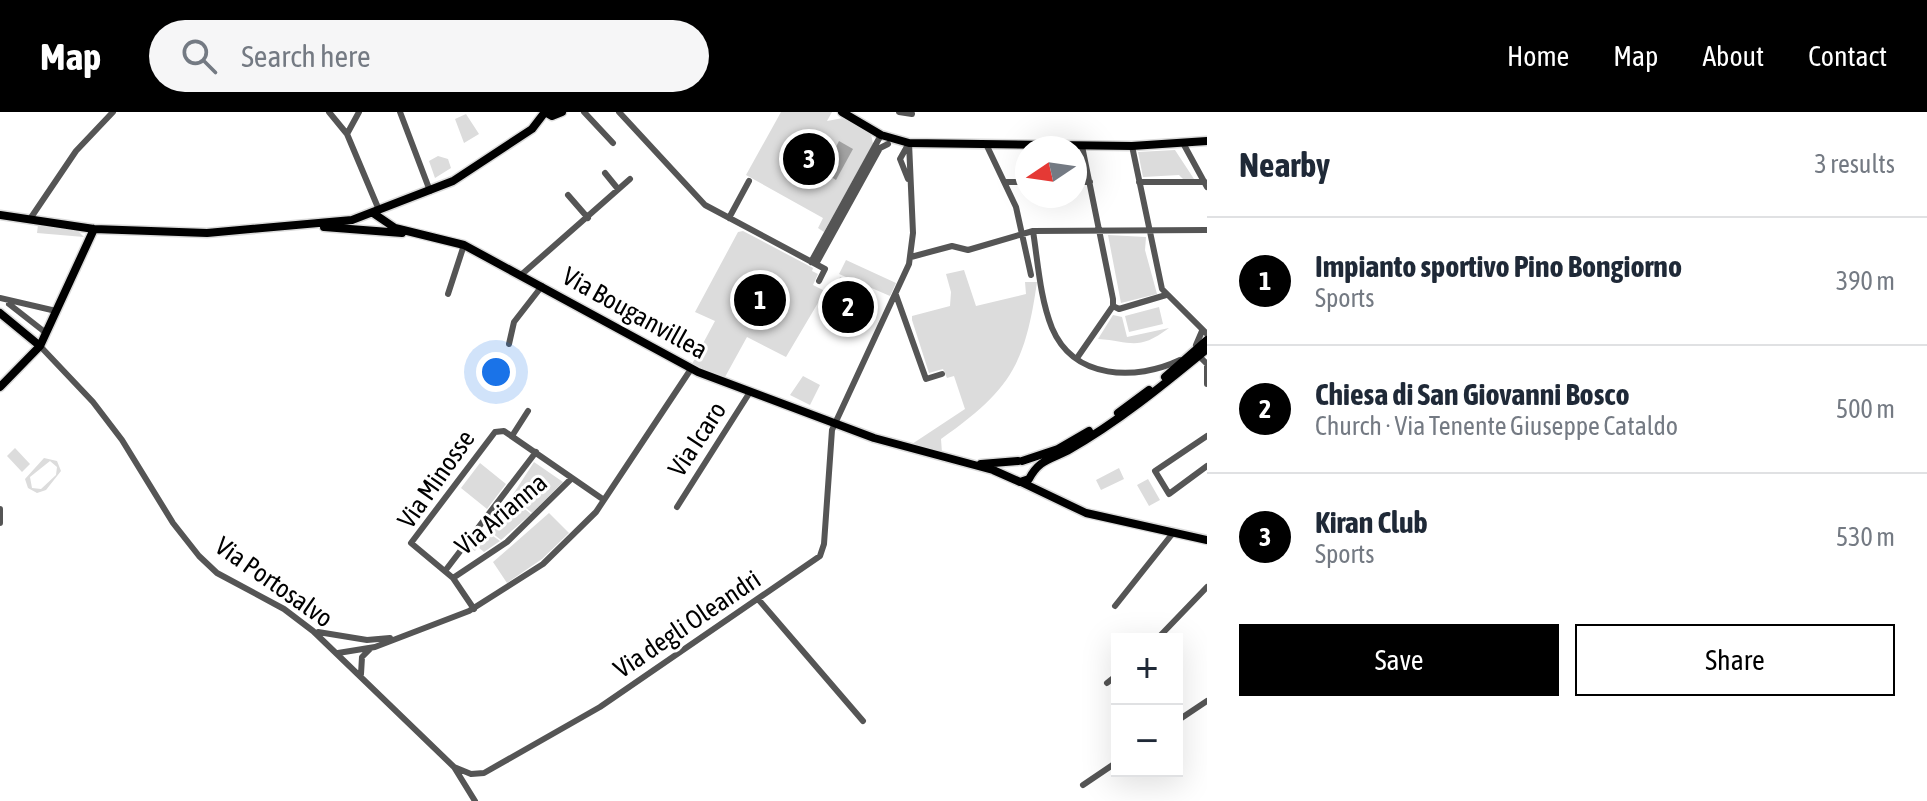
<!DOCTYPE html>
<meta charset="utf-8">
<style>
:root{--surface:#fff;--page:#f6f6f7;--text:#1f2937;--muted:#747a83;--line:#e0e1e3;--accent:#000}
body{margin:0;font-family:"Asap Condensed",sans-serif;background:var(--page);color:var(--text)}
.controls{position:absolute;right:24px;bottom:24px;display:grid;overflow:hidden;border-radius:0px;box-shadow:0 8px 32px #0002}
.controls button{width:72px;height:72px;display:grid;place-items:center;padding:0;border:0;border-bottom:2px solid var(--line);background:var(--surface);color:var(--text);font:40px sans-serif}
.compass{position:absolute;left:1015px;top:24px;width:72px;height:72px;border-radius:50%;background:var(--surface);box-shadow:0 8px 32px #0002;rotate:257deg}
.you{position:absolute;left:496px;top:260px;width:28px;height:28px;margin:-20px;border:6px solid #fff;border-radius:50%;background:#1a73e8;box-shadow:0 0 0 12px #1a73e833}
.badge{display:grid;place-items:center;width:52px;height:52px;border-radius:50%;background:var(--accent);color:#fff;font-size:26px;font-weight:700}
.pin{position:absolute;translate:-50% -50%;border:4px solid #fff;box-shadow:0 2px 8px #0006}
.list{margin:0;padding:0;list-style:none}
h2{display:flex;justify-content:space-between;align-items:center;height:104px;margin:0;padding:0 32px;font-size:34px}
h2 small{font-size:26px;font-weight:400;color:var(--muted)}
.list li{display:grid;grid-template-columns:52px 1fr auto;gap:24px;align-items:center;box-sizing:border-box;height:128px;padding:0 32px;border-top:2px solid var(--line)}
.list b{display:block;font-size:30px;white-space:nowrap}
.list p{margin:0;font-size:26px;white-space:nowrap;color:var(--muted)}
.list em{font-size:26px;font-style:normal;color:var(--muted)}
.actions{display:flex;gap:16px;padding:24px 32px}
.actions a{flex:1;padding:18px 0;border:2px solid var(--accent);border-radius:0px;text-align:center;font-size:28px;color:var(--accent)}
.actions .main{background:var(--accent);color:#fff}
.icon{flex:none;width:44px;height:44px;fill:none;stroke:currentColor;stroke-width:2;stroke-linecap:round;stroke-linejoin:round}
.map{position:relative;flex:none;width:1207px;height:689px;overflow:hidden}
header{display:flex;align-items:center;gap:48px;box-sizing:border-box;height:112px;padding:0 40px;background:var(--accent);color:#fff}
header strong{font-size:38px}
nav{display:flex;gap:44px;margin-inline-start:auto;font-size:28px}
.search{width:560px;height:72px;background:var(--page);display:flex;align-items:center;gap:20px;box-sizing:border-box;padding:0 28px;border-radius:44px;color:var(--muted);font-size:30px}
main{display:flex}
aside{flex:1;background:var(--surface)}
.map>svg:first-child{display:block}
</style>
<header>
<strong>Map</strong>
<div class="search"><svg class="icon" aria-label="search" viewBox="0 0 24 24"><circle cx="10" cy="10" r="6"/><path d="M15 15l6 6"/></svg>Search here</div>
<nav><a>Home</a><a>Map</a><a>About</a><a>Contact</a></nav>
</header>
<main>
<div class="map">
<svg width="1207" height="689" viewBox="0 0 1207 689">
<rect width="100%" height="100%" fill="#fff"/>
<!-- green -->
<path fill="#dcdcdc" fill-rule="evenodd" d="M781,0H832L827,9L843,6L871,22L873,32L824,120L818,116L823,106L746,63Z
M466,2L479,22L464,31L455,7Z
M1175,38L1194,67H1183L1179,63L1143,65L1138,40Z
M438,44L448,47L451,56L435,66L429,49Z
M38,113L79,120L84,125L37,121Z
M743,119L813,156L812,159L818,162L813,173L825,179L786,245L747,225L725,265L692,252L715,209L695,200L738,120Z
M1108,123L1146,125L1145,138L1157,182L1121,191Z
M846,148L896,171L890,184L839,162Z
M964,158L976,194L1026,182L1025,170H1037C1025,254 1010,278 941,327L942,341L912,332L965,297L954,264L947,266L943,257L929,261L912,208V204L950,194L951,180L946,162Z
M840,165L862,175L857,187L835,177Z
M1159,195L1163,212L1129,220L1125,204Z
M1113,203L1122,205L1127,225L1169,216C1137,240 1131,229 1098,227Z
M803,264L820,273L810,293L790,283Z
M15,336L30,352L22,360L7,344Z
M44,346L57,349L61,359L46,378L37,381L28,376L25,367ZM50,349L57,355L56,363L41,377L32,376L30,365Z
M534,350L563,370L532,401L512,384Z
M480,351L506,372L487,397L461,376Z
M1119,356L1124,367L1101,378L1096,368Z
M1148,367L1160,388L1149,394L1137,373Z
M511,386L531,402L501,428L487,417Z
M549,401L569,421L542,447L507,471L493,450Z
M486,419L500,429L484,440L478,435L475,439L469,435Z"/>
<!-- water -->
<path fill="#a3a3a3" d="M839,29L853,37L836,68L823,60Z"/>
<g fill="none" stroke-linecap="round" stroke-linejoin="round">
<defs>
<path id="major" d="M545,0L552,4L562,0
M842,0L881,23L909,31L1132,34L1207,29
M373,101L395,116L464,133L698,260L874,326L993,358L1020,370L1029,367C1039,348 1049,348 1067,339C1118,310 1162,274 1207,237
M0,103L94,117L207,121L352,108L453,69L532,17L545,0
M324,115L402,121
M0,201L40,234
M1165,265L1207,228
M0,275L40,234L94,117
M1118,301L1149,278
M1022,349L1058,337L1089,319
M981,352L1018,349
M1021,370L1086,401L1207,428"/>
</defs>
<!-- major casing -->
<use href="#major" stroke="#dbdbdb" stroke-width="11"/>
<!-- minor -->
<path stroke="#555" stroke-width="6" d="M329,0L347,22L379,98
M400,0L430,79
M584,0L613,31
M619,0L705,93L825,157L819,169
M899,0L912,2
M347,22L359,0
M1183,31L1207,75
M986,32L1016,95L1031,163
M1132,34L1162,177L1207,222
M605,61L618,77
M908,67L900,47L909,31
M1006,70H1027
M1075,70H1090
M1139,70H1205
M568,83L588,106
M729,106L749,69
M30,107L76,39L113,0
M1033,119C1038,151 1040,186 1052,216C1074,268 1136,269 1180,248
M911,145L952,134L968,138L1033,119L1207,118
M811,150L881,23
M816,152L880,36L888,32
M521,163L630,67
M448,182L464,133
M896,183L926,267L942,262
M0,186L56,199
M9,192L46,221
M1113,194L1119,197L1166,183
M509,232L514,210L542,174
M1196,233L1202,219
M40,234L93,290L122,328L173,411L199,444L217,461L284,497L313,519L454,655L475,689
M1199,244L1207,252V272
M1077,246L1113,194V187L1082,34
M512,324L528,299
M1207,324L1155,359L1169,382L1207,354
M677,395L750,280
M0,397V411
M445,459L536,340
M453,466L507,430L572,366
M758,487L863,609
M1115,494L1173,421
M474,497L453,466L411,431L495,320L504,319L604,388
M318,520L367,528L390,526
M1157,527L1207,475
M338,541L375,535L469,499L543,452L596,400L691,257
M361,562L362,545L370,537
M1107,571L1117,563
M1177,609L1207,589
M454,655L471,662L484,661L600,595L820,444L824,432L832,318L909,152L913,121L909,31
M1083,673L1117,650"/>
<!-- major -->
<use href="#major" stroke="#000" stroke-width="8"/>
</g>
<g text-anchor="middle" stroke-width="6" stroke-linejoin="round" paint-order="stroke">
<!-- street labels -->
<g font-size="26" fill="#000" stroke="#fff">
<text transform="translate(635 201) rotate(29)" y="9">Via Bouganvillea</text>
<text transform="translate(697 327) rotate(-57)" y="9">Via Icaro</text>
<text transform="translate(436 367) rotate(-55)" y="9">Via Minosse</text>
<text transform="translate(501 402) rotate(-40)" y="9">Via Arianna</text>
<text transform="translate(274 470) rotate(35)" y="9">Via Portosalvo</text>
<text transform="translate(687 512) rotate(-34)" y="9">Via degli Oleandri</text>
</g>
</g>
</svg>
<div class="controls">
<button>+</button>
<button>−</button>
</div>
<svg class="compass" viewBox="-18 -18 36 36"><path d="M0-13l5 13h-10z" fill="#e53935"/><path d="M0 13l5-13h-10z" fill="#747a83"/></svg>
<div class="you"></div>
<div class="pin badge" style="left:760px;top:188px">1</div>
<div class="pin badge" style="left:848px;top:195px">2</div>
<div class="pin badge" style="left:809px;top:47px">3</div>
</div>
<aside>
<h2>Nearby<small>3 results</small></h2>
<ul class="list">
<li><span class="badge">1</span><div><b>Impianto sportivo Pino Bongiorno</b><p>Sports</p></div><em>390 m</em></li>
<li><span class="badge">2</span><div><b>Chiesa di San Giovanni Bosco</b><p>Church · Via Tenente Giuseppe Cataldo</p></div><em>500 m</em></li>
<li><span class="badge">3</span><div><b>Kiran Club</b><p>Sports</p></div><em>530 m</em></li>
</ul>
<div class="actions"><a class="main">Save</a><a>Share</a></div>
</aside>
</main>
